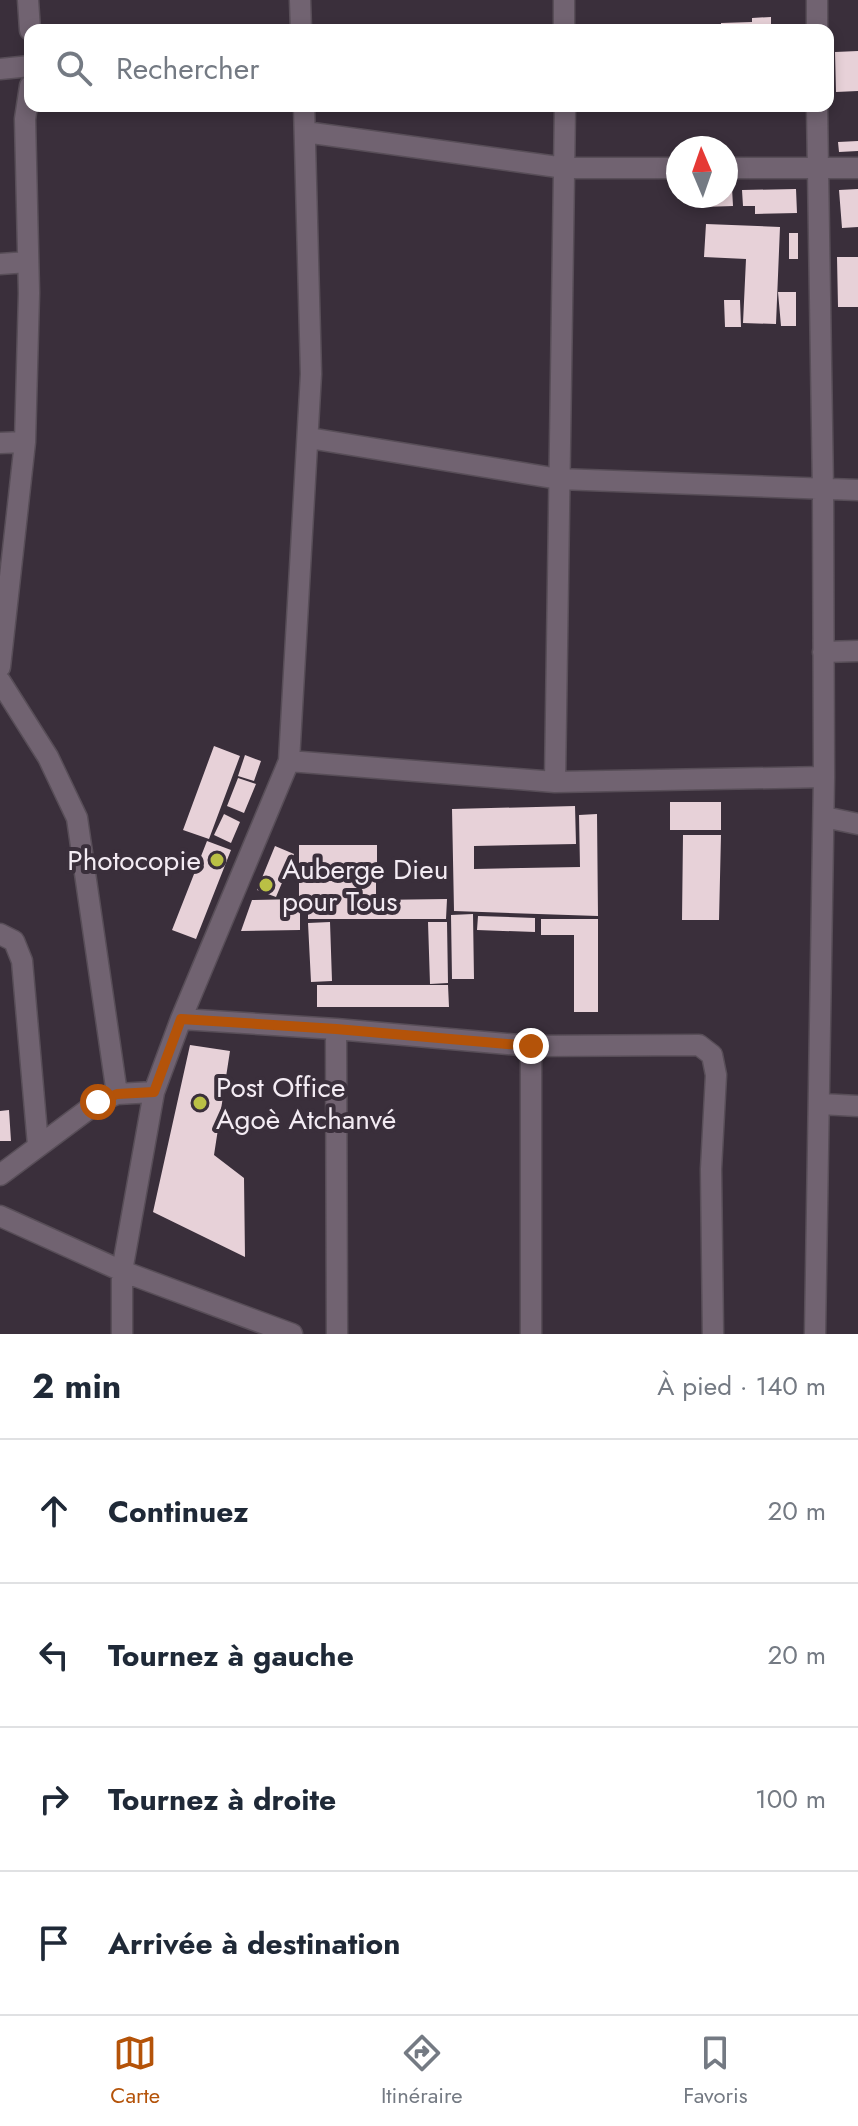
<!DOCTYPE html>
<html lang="fr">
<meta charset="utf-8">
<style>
:root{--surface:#fff;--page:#f2f2f3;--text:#1f2937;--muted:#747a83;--line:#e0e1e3;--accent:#b45309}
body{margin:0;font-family:Jost,sans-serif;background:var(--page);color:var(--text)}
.compass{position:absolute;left:666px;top:136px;width:72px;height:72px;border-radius:50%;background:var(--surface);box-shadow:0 4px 12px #0003;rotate:358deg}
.stop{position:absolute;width:24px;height:24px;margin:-18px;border:6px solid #b45309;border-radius:50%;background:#fff}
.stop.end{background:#b45309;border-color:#fff;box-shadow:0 2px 8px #0008}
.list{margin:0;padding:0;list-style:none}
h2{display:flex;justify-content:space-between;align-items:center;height:104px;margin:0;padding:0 32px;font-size:34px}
h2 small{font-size:26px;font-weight:400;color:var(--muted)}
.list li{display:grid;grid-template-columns:52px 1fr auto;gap:24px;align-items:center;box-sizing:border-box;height:144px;padding:0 32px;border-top:2px solid var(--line)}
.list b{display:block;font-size:30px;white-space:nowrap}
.list em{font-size:26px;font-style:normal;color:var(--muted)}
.icon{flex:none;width:44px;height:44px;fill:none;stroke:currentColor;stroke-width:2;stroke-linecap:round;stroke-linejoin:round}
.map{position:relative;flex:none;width:858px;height:1334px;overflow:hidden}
.search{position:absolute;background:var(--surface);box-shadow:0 4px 12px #0003;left:24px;right:24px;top:24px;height:88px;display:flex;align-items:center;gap:20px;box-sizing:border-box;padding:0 28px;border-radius:16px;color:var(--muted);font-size:30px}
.sheet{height:680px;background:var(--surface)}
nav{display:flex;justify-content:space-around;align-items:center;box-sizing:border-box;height:112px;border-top:2px solid var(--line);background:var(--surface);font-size:22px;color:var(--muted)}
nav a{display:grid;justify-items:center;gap:4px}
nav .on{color:var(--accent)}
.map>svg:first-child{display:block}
</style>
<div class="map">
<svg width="858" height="1334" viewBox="0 0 858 1334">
<rect width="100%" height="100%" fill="#3a2f3b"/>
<!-- building -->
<path fill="#e7d1d8" d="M771,17V30H721V23L752,22V18Z
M858,51V91L836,92L835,52Z
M858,141V151L839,152L838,142Z
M732,188L733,206L703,207L702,196H726V189Z
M796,189L797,213L755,214V206H743L742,190Z
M858,189V227L842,228L839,190Z
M706,224L780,227L776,324L743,323L746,259L704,257Z
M789,233H798V259H789Z
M837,257H858V307H838Z
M778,292H796V326H781Z
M724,300H740L741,327H725Z
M214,746L240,756L209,839L183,830Z
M245,755L261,761L254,781L238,776Z
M238,778L256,784L244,813L227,806Z
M670,802H721V830H670Z
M575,806L576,844L474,846V869L580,867L579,815L597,814L598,916L454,911L452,809Z
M224,814L240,822L231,843L214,835Z
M683,835H721L719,920H682Z
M207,841L231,850L196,939L172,930Z
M299,845H377V865L299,866Z
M275,846L294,854L276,897L257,890Z
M299,881H376V900L447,899L446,919H308V896H299Z
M300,899V930L241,931L252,900Z
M473,914L474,979H452L451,915Z
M478,916L535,918V932L477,930Z
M541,919H598V1012H574V935H541Z
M330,922L332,981L311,982L308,923Z
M428,922H447L448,983L430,984Z
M317,985H448L449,1007H317Z
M190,1045L230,1051L214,1155L244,1178L245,1257L153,1212Z
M9,1110L11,1141H0V1111Z"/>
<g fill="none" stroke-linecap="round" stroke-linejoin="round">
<defs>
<path id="minor" d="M28,0L30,30
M300,0L301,30
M564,0V30
M817,0V30
M0,69L30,66
M305,132L565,168H678
M726,168H858
M0,264L28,262
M309,438L559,479L858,490
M0,443L25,442
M823,652L858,651
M0,667L25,442L29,293L25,119L30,86
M0,681L48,757L77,818L117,1094
M289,761L555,782L824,777
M555,782L565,106
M824,817L858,824
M0,934L14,941L22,961L38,1145
M181,1019L336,1029L531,1046L699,1045L712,1055L716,1075L711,1169L713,1334
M336,1029L337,1334
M531,1046V1334
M820,1104L858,1106
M0,1175L98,1102L117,1094L154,1092
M0,1216L122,1271L292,1334
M122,1334V1271L154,1092L181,1019L289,761L311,374L304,106
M815,1334L824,777L823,490L817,106"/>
</defs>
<!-- minor casing -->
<use href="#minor" stroke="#584e58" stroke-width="23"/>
<!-- minor -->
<use href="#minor" stroke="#716371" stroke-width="20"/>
</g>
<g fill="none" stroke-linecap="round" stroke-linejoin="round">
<!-- route -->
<path stroke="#b45309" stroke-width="10" d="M98,1102L117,1094L154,1092L181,1019L336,1029L531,1046"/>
</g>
<!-- markers -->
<g fill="#bac045" stroke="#3a2f3b" stroke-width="3">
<circle cx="217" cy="860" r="8"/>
<circle cx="266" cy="885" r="8"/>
<circle cx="200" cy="1103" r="8"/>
</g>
<g text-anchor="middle" stroke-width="8" stroke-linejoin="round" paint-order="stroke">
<!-- poi labels -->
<g font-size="28" fill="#f3ebf3" stroke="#3a2f3b" text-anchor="start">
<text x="201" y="870" text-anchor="end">Photocopie</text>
<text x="282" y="879">Auberge Dieu<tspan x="282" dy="32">pour Tous</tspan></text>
<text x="216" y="1097">Post Office<tspan x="216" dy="32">Agoè Atchanvé</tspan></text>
</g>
</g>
</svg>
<svg class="compass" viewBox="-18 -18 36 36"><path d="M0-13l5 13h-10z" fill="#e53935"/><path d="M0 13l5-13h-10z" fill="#747a83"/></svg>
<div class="stop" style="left:98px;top:1102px"></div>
<div class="stop end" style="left:531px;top:1046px"></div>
<div class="search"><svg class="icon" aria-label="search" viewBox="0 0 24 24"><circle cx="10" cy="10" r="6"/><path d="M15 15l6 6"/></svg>Rechercher</div>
</div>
<section class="sheet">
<h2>2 min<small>À pied · 140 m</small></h2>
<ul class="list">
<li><svg class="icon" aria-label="ahead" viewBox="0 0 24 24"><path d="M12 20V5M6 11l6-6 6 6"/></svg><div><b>Continuez</b></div><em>20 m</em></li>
<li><svg class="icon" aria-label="left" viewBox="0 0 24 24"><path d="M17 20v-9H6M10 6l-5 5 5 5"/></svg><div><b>Tournez à gauche</b></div><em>20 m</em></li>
<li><svg class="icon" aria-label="right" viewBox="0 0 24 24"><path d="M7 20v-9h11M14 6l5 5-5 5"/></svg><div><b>Tournez à droite</b></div><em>100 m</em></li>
<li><svg class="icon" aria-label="arrive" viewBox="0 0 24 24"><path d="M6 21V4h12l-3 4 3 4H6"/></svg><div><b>Arrivée à destination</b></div></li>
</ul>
</section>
<nav>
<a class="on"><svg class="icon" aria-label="map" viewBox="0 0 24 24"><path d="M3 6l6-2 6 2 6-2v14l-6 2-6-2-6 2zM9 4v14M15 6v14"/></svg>Carte</a>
<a><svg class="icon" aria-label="directions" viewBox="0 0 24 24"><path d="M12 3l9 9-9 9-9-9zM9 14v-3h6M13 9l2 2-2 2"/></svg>Itinéraire</a>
<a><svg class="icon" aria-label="saved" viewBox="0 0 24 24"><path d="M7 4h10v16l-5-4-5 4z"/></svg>Favoris</a>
</nav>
